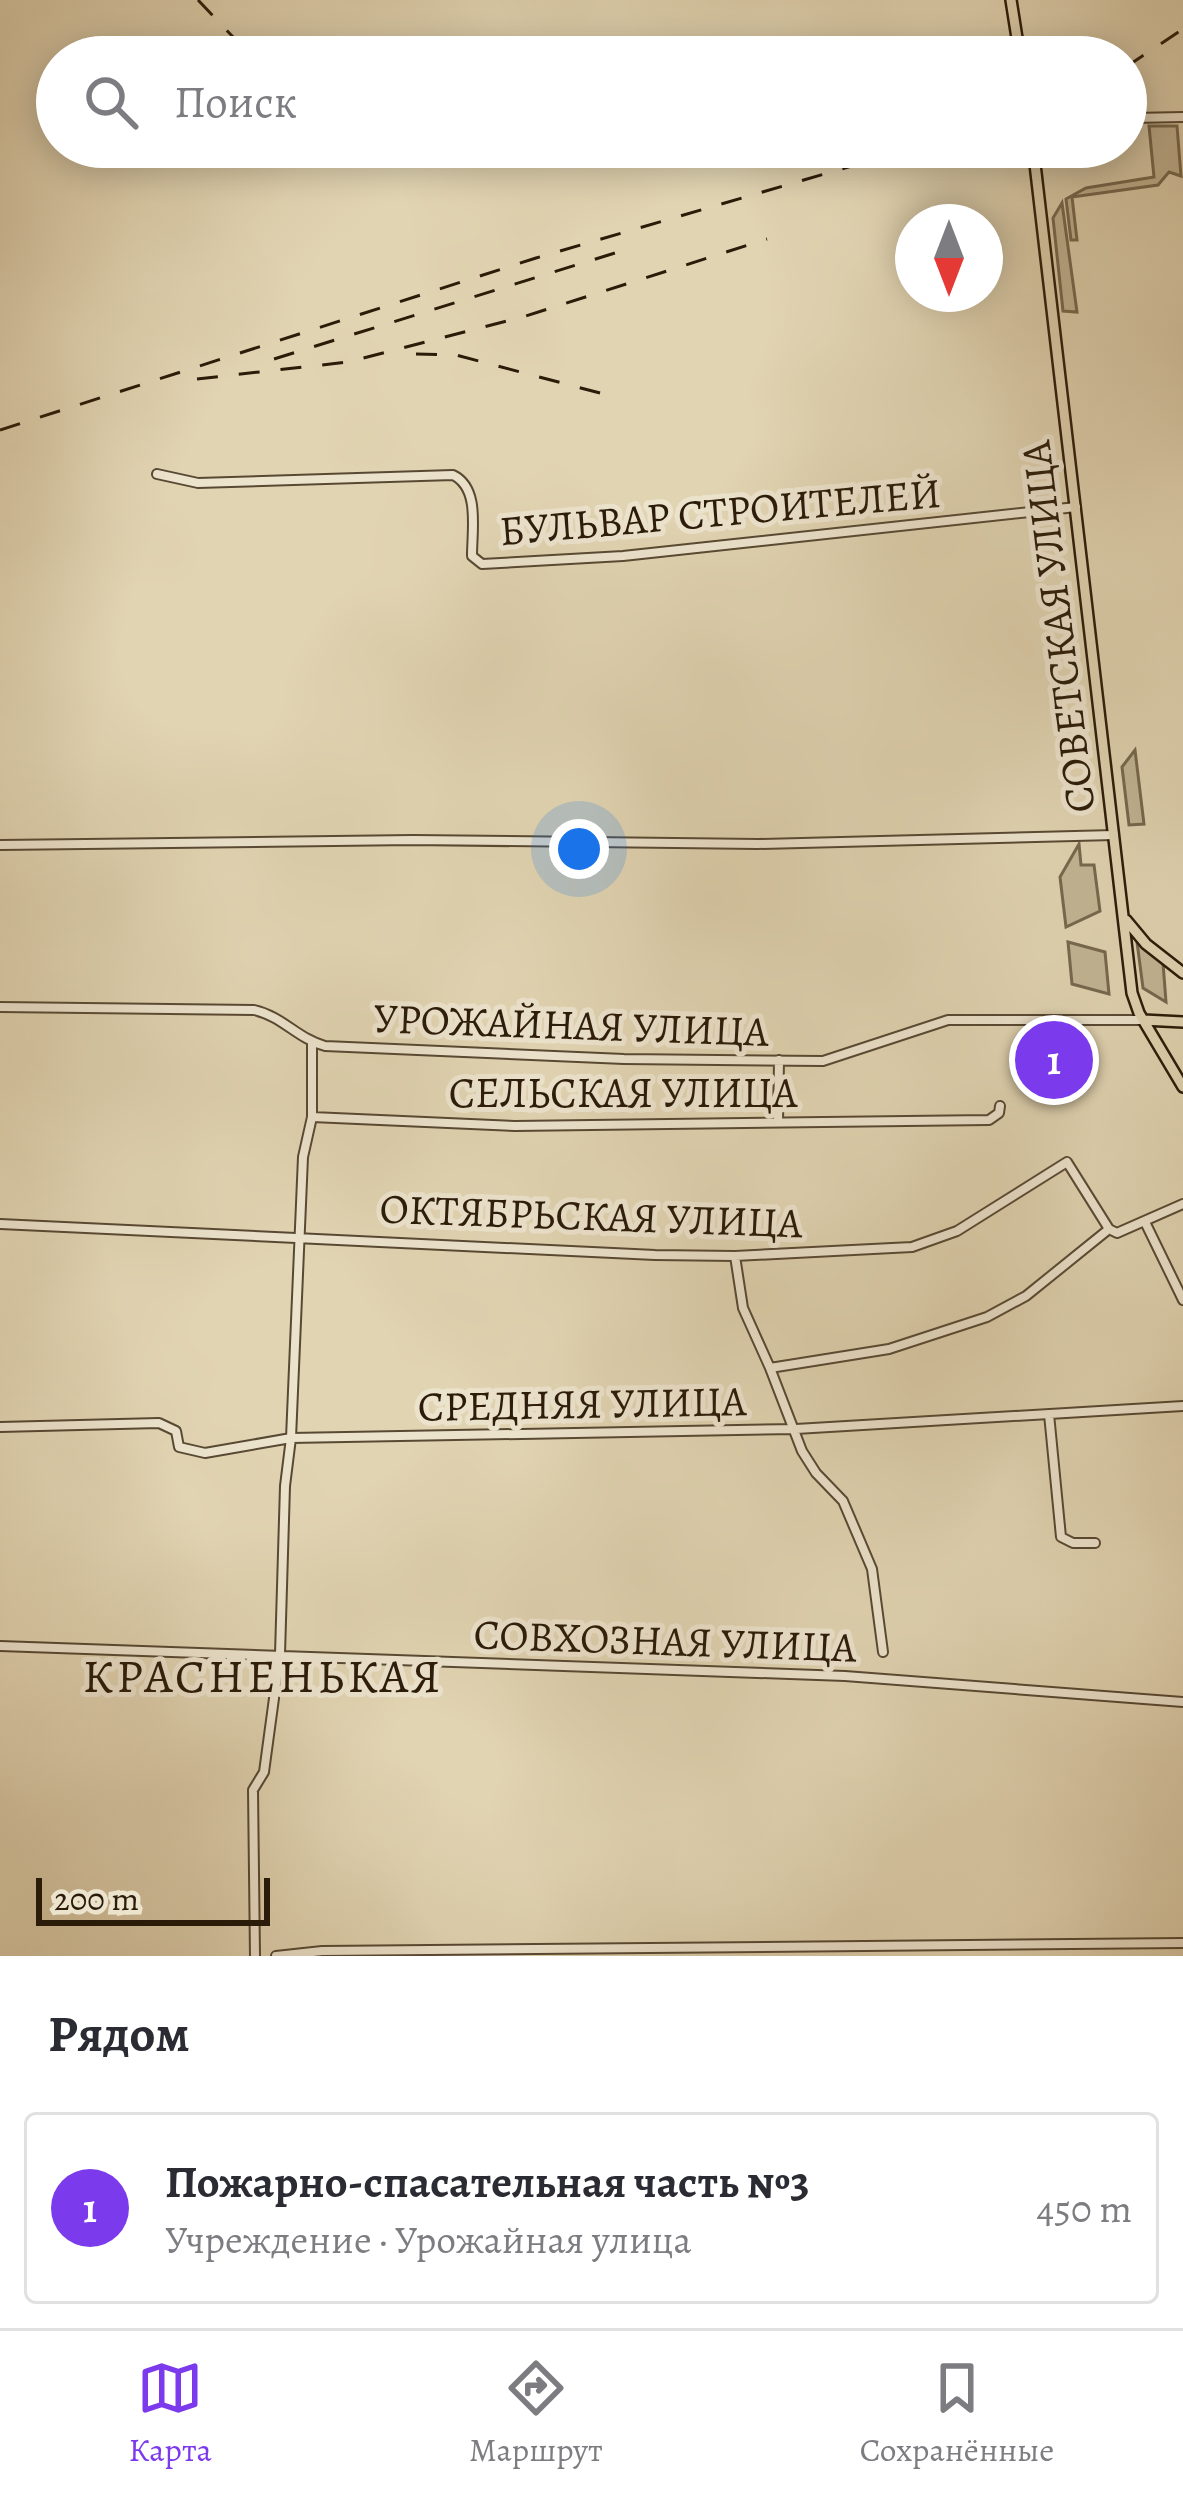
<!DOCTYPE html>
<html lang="ru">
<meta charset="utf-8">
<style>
:root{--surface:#fff;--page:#f7f7f7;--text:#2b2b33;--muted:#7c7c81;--line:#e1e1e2;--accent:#7c3aed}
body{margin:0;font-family:Alegreya,serif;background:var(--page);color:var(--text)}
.compass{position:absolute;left:895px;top:204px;width:108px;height:108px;border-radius:50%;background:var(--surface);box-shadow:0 6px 30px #0003;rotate:180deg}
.scale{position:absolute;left:36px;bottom:30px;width:234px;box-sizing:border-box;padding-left:12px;border:6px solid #2b1b09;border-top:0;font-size:33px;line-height:42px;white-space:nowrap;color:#2b1b09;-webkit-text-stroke:9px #ece3cd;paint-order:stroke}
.you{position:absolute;left:579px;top:849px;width:42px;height:42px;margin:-30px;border:9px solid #fff;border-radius:50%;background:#1a73e8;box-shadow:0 0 0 18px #1a73e833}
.badge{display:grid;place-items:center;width:78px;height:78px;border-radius:50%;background:var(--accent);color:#fff;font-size:39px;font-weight:700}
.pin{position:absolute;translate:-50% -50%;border:6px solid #fff;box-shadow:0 3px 12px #0006}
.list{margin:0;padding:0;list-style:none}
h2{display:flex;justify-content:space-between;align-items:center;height:156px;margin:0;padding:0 48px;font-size:51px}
h2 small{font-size:39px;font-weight:400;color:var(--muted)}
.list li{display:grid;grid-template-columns:78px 1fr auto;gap:36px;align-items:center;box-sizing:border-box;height:192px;margin:0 24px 24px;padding:0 24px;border:3px solid var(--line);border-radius:12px}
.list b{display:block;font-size:45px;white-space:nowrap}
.list p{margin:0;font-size:39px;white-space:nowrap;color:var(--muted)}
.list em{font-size:39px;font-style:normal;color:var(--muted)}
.icon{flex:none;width:66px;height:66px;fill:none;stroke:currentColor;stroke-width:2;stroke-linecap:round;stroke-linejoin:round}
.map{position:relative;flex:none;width:1183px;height:1956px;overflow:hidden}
.search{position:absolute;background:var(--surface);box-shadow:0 6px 30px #0003;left:36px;right:36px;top:36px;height:132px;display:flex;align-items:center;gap:30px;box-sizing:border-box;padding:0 42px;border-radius:66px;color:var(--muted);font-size:45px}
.sheet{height:372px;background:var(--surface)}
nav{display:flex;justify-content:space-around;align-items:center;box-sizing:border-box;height:168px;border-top:3px solid var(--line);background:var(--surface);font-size:33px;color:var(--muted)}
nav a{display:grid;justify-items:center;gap:6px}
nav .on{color:var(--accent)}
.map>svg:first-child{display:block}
</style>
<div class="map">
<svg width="1183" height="1956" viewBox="0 0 1183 1956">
<rect width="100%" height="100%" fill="#e1d4b2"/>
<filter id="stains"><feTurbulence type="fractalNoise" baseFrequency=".00167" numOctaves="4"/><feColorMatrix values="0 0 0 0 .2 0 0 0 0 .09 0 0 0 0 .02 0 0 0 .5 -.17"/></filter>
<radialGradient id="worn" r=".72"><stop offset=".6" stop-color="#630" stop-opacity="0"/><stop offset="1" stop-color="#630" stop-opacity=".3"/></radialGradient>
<!-- grass -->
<path fill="#c2b595" stroke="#76684f" stroke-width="3" d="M1149,126H1177L1181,176L1169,172L1158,185L1072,197L1077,240H1071L1066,199L1086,188L1154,177Z
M1062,203L1077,312L1063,311L1053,218Z
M1135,750L1144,824L1129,825L1122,767Z
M1079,844L1081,865H1094L1100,911L1066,927L1060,877Z
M1068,942L1105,952L1109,994L1072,984Z
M1137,942L1163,963L1166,1002L1143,988Z"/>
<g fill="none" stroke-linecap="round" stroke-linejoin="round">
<defs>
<path id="minor" d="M1133,118L1183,117
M157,474L198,483L453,475C480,488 472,529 472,556L482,564L623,556L1076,507
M0,845L413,840L758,844L1114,835
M0,1007L254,1010C282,1016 298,1039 325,1046L624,1059L823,1061L948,1020H1143
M312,1043V1117L515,1126L989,1120L999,1113L1000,1106
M778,1122L779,1060
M1145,1222L1183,1300
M0,1224L655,1255L735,1256L912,1247L957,1231L1067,1162L1109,1229L1117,1233L1183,1204
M735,1256L743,1308L770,1368L889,1349L987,1317L1026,1296L1109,1229
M770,1368L802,1451L816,1473L843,1501L872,1569L883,1652
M1049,1414L1061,1537L1073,1543H1095
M0,1427L159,1423L176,1431L179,1447L205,1453L291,1438L796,1429L1183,1406
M0,1646L845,1676L1183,1702
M255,1956L253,1790L264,1772L280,1654L285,1486L291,1438L303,1157L312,1117
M276,1956L322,1951L1183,1943"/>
<path id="major" d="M1011,0L1020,57
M1033,147L1132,993L1139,1013L1183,1087
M1126,920L1146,944L1183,973
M1143,1020L1183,1022"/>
</defs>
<!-- minor casing -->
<use href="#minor" stroke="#584933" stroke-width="12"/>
<!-- major casing -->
<use href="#major" stroke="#2b1b09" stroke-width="14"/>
<!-- minor -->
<use href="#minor" stroke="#ece3cd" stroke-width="8"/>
<!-- major -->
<use href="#major" stroke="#e1d4b2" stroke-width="9"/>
<!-- rail -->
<path stroke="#2b1b09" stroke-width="3" stroke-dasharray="21 21" stroke-linecap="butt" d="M198,0L233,37L261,57
M1126,67L1183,29
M657,147L756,161L842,160
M416,354L456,355L615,397
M274,359L618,252
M197,379L348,362L526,316L767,239
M0,430L536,258L917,147"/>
</g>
<g text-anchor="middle" stroke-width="10" stroke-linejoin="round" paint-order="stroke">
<!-- street labels -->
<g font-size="42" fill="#2b1b09" stroke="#ece3cd">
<text transform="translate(720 511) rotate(-5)" y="15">БУЛЬВАР СТРОИТЕЛЕЙ</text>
<text transform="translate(1057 627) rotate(-97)" y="15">СОВЕТСКАЯ УЛИЦА</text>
<text transform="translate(571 1024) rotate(2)" y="15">УРОЖАЙНАЯ УЛИЦА</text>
<text x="623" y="1107">СЕЛЬСКАЯ УЛИЦА</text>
<text transform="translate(591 1215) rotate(2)" y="15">ОКТЯБРЬСКАЯ УЛИЦА</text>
<text transform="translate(582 1403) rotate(-1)" y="15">СРЕДНЯЯ УЛИЦА</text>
<text transform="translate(665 1640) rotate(2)" y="15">СОВХОЗНАЯ УЛИЦА</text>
</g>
<!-- quarter labels -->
<g font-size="48" letter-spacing="3" fill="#2b1b09" stroke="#ece3cd">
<text x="263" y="1692">КРАСНЕНЬКАЯ</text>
</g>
</g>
<rect width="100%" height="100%" filter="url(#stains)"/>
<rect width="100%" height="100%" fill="url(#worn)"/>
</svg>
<svg class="compass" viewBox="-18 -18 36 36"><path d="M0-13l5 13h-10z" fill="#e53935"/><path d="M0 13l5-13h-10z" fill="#7c7c81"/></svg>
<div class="scale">200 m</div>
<div class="you"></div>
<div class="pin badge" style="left:1054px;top:1060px">1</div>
<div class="search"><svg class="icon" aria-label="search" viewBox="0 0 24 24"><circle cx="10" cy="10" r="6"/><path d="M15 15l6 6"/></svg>Поиск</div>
</div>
<section class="sheet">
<h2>Рядом<small></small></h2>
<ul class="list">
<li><span class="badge">1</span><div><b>Пожарно-спасательная часть №3</b><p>Учреждение · Урожайная улица</p></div><em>450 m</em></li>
</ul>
</section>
<nav>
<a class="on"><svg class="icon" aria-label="map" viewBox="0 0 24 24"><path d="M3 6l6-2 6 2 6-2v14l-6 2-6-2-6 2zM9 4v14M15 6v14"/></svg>Карта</a>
<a><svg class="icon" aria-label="directions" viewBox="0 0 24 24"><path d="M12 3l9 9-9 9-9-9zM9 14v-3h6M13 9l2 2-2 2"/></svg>Маршрут</a>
<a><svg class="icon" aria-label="saved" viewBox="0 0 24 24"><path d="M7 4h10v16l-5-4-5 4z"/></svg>Сохранённые</a>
</nav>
